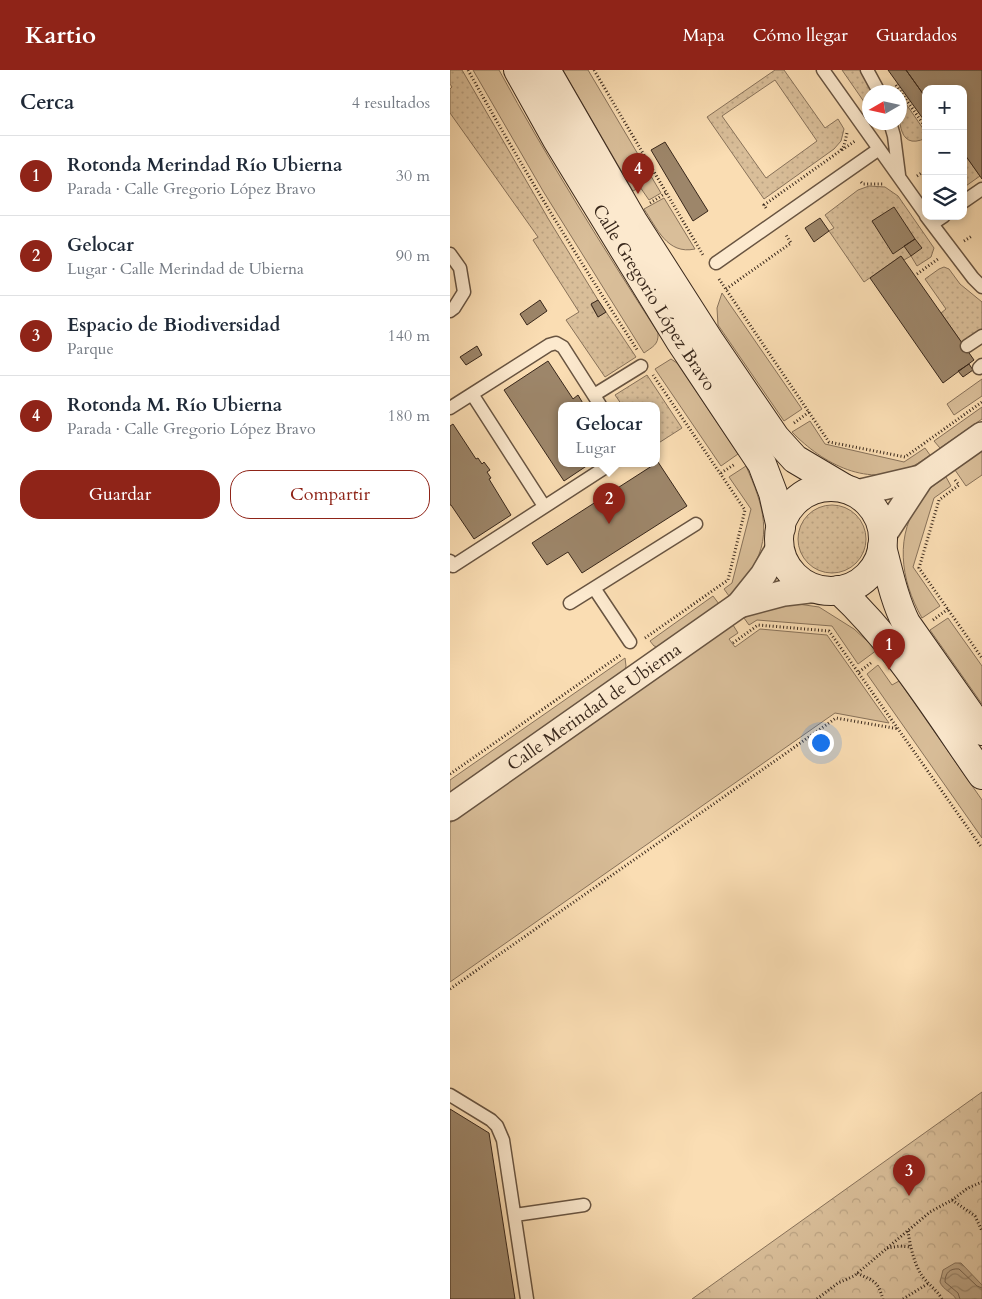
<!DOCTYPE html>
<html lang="es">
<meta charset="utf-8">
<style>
:root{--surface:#fff;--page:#f6f6f7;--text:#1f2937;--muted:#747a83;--line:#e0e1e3;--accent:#8f2418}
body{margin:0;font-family:Cardo,serif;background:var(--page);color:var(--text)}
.controls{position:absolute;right:15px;top:15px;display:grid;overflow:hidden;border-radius:10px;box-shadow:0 2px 8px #0003}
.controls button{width:45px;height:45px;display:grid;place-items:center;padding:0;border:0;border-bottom:1px solid var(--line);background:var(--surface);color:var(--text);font:25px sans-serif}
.compass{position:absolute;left:412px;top:15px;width:45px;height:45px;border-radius:50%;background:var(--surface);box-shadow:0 2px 8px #0003;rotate:261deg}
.you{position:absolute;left:370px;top:672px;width:18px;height:18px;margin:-12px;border:4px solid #fff;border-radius:50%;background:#1a73e8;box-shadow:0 0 0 8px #1a73e833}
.badge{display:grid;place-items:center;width:32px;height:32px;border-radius:50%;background:var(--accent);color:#fff;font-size:16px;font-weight:700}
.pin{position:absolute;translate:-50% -41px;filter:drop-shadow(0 1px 2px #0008)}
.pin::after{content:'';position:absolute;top:26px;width:18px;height:15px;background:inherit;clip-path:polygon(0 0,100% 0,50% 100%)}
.popup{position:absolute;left:108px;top:332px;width:102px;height:65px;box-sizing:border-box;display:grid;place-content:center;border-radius:10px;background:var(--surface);filter:drop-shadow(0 1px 4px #0005);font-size:16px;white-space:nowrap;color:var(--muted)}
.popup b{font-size:19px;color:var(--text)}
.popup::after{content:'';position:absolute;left:50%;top:100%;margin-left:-10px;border:10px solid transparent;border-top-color:var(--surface)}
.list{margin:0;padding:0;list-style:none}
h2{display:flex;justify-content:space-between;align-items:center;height:65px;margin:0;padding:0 20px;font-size:21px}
h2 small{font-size:16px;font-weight:400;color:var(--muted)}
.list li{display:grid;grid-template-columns:32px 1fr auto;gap:15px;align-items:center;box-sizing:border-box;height:80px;padding:0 20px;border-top:1px solid var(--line)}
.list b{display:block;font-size:19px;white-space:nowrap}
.list p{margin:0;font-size:16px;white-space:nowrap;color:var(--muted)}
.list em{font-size:16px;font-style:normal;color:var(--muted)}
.actions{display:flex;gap:10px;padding:15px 20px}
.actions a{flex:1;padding:11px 0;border:1px solid var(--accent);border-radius:20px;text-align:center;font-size:18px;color:var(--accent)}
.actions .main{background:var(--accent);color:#fff}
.icon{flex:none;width:28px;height:28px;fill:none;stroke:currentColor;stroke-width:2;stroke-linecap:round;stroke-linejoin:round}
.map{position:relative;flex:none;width:532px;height:1229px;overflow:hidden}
header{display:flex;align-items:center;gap:30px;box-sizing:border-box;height:70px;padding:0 25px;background:var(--accent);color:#fff}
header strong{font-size:24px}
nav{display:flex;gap:28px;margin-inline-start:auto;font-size:18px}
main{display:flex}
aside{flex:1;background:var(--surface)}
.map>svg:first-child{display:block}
</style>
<header>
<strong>Kartio</strong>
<nav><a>Mapa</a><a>Cómo llegar</a><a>Guardados</a></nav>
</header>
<main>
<aside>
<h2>Cerca<small>4 resultados</small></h2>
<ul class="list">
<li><span class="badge">1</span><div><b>Rotonda Merindad Río Ubierna</b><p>Parada · Calle Gregorio López Bravo</p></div><em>30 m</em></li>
<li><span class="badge">2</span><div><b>Gelocar</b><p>Lugar · Calle Merindad de Ubierna</p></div><em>90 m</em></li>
<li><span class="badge">3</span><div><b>Espacio de Biodiversidad</b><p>Parque</p></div><em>140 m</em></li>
<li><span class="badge">4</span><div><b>Rotonda M. Río Ubierna</b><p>Parada · Calle Gregorio López Bravo</p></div><em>180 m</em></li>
</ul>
<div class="actions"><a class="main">Guardar</a><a>Compartir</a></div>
</aside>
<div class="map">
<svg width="532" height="1229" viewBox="0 0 532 1229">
<defs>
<pattern id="park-crowns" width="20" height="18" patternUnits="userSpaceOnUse" patternTransform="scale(1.25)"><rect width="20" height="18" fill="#d9be99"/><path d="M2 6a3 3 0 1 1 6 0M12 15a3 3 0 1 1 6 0" fill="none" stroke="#bba383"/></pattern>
<pattern id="garden-dots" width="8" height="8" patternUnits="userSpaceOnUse" patternTransform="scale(1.25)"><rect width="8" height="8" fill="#d9be99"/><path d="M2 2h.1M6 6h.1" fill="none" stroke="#bba383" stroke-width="1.8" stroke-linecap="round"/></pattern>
<pattern id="water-waves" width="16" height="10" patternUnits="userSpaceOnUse" patternTransform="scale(1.25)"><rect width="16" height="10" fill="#b89f7f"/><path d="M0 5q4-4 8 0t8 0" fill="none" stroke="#978267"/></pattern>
</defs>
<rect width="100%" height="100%" fill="#faddb3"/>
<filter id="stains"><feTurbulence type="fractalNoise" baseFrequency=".004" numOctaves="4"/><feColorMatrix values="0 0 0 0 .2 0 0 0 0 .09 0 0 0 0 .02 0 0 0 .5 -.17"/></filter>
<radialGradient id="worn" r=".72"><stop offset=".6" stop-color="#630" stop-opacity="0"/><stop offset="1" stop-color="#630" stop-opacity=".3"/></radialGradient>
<!-- grass -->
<path fill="#d9be99" stroke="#88725a" d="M23,0H49C98,90 153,177 208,263C209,275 202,277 194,283L93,121Z
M113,0H138L211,123L199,130L190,117L183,121Z
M214,128L245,179C217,185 207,158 194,139Z
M272,223L352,339L334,351L268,255L267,238Z
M221,289L227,293L288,384L271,396L205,299Z
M532,309V326L504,345L497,334Z
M532,337V349L490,378L484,371Z
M360,351L375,374L454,392L475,378L480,385C474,389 469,393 463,396C419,419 373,394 342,362Z
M532,381V405L516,416L505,400Z
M296,396C313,435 325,468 297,506C292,514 287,520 279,526L274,519L282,513L301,439L279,407Z
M496,407L501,416L484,428L463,497L490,536L472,548C450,509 444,465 472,427C478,419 487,413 496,407Z
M263,526L269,534L208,577L204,576L200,571Z
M341,533L369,537L404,559L427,580L408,594L382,556L307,550L299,555L294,548L312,538Z
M498,548L532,596V634L480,560Z
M283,555L288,563L279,569L285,577L310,559L377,565L439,653L385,643L0,912V753Z
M175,588L176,596L175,600L0,722V710Z
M428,595L442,615L449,611L532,730V768L417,604Z"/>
<!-- park -->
<path fill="url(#park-crowns)" stroke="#88725a" d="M532,1022V1229H242Z"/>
<!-- garden -->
<path fill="url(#garden-dots)" stroke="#88725a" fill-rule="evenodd" d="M0,0H12L99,150L148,230L141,235L148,247L156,242L186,287L155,307L116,250L129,242L83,170L88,167L0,43V19L2,17L0,14Z
M325,0H334L375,58L388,49L394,59L391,71L384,79L314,129L257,47ZM325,10L367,71L316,108L272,46Z
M392,0H411L423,22H420L419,39Z
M450,25L476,63V68C445,83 449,42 450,25Z
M513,82L530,106L513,118Z
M419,116L435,117L448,126L484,178L481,187L467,196L461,186L454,190L451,186L414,212L379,161L384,158L375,145L408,120Z
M494,197L499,199L510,214L532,232V259L512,273L491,243L496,239L475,209L489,199Z
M197,305L232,358L207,374L206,335H172L165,325Z
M348 469a34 34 0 1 1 68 0a34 34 0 1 1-68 0Z"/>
<!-- water -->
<path fill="url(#water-waves)" stroke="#856f57" d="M505,1193H511L532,1215V1229H506C502,1222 493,1220 490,1212L493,1200Z"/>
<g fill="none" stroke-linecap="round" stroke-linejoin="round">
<!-- shore -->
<path stroke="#78634d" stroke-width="1" d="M510,1229L508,1223L495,1212C495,1203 500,1198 509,1199L527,1216L532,1218"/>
</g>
<!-- building -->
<path fill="#9d866a" stroke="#38271b" d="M438,0H456L476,28V53Z
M456,0H532V109L513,82V19H476V28Z
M215,72L258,141L243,151L201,80Z
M444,137L465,169L443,184L422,151Z
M370,148L379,161L364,172L355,158Z
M465,169L472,178L461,186L454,176Z
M451,186L524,290L493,313L420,208Z
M90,230L97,241L77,255L70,244Z
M148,230L156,242L148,247L141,234Z
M27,276L32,285L16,295L10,287Z
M98,291L123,329L128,325L134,335H112V393H141L114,411L54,320Z
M519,294L523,300L513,307L508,301Z
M3,354L26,389L28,388L32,394L34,392L40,400L37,402L41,408L39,409L61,445L24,469L1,435H0V356Z
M208,392L237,436L132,503L118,482L97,495L82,473Z
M0,1039L39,1063L65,1229H0Z"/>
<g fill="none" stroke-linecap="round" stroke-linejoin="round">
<defs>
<path id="lane" d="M373,0L476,145
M417,0L429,22
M440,52L444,66L449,105
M513,132L532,119
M476,146L523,208L532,217
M482,154L494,146
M0,184L10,198L14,222L4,238L0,241
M266,193L429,79
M517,276L532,266
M529,298L532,295
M22,324L94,436
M144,325L191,296
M0,338L99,275L106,273L113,277L150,335
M0,491L3,496L162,393
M120,533L144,518
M180,572L144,518L246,454
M0,1025L41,1050L47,1056L53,1070L77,1229
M65,1145L134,1135"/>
<g id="street">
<path d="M407,423L471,408L532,365"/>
<path d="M433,466L471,408"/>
<path d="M289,535L334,523L368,519"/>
<path id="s1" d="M0,738L289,535L313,505L330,476"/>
</g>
<g id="secondary">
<path id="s2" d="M68,0L107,70L230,271L312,394L323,423L331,458"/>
<path d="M96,0L183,151L261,273L325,367L345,389L394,418"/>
<circle cx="381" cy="469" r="52"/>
<path d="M432,477C439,503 444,529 456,553L532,661"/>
<path d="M389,520C446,573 488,642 532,705"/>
</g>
</defs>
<!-- lane casing -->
<use href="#lane" stroke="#685441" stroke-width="15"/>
<!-- street casing -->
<use href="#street" stroke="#685441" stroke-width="28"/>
<!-- secondary casing -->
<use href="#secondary" stroke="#38271b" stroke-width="30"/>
<!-- path -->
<path stroke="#38271b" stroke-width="3" stroke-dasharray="1 2.5" stroke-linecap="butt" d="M18,0C71,96 128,189 188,281
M144,0L253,185
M446,15L476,58
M392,80L405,71
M467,106L476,100
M411,112L413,114H433
M200,133L216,123
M316,138L314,135L390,81L394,76L397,63
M514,171L522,166
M467,204L488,189
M269,209L379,372L455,387L532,332
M276,219L341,173L336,165
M344,353L359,342
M271,403L285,394
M505,410L509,415L489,430L469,498L532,588
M483,550L498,539
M195,568L278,510L295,440L203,305
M283,573L308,555L379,561L532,778
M409,602L422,592
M0,704L172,584
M0,919L386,648L449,659
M502,1130L525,1146L532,1161
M458,1161C460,1175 464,1195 473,1207C479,1215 487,1220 492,1229
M437,1178L450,1176L461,1177
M407,1203C425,1212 427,1210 433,1229
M367,1229L388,1213L404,1206L480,1142L502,1130L518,1118L532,1112
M453,1229L479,1213"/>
<!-- lane -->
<use href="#lane" stroke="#fce9ce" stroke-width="12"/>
<!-- street -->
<use href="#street" stroke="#fce9ce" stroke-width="25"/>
<!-- secondary -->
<use href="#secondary" stroke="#fce9ce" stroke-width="28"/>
</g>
<g text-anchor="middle" stroke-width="4" stroke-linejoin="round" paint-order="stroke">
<!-- street labels -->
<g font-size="18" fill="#38271b" stroke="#fce9ce">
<text dy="6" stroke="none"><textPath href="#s2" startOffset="265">Calle Gregorio López Bravo</textPath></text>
<text dy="6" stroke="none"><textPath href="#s1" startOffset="176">Calle Merindad de Ubierna</textPath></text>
</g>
</g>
<rect width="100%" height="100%" filter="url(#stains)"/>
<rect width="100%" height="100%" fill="url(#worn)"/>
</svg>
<div class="controls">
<button>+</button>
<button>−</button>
<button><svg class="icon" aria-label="layers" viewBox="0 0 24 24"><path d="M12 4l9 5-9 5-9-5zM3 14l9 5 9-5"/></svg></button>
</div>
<svg class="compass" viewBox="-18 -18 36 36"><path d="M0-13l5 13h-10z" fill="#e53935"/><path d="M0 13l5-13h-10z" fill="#747a83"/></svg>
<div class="you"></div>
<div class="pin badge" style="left:439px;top:600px">1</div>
<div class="pin badge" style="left:159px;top:454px">2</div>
<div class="popup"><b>Gelocar</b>Lugar</div>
<div class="pin badge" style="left:459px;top:1126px">3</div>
<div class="pin badge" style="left:188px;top:124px">4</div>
</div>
</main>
